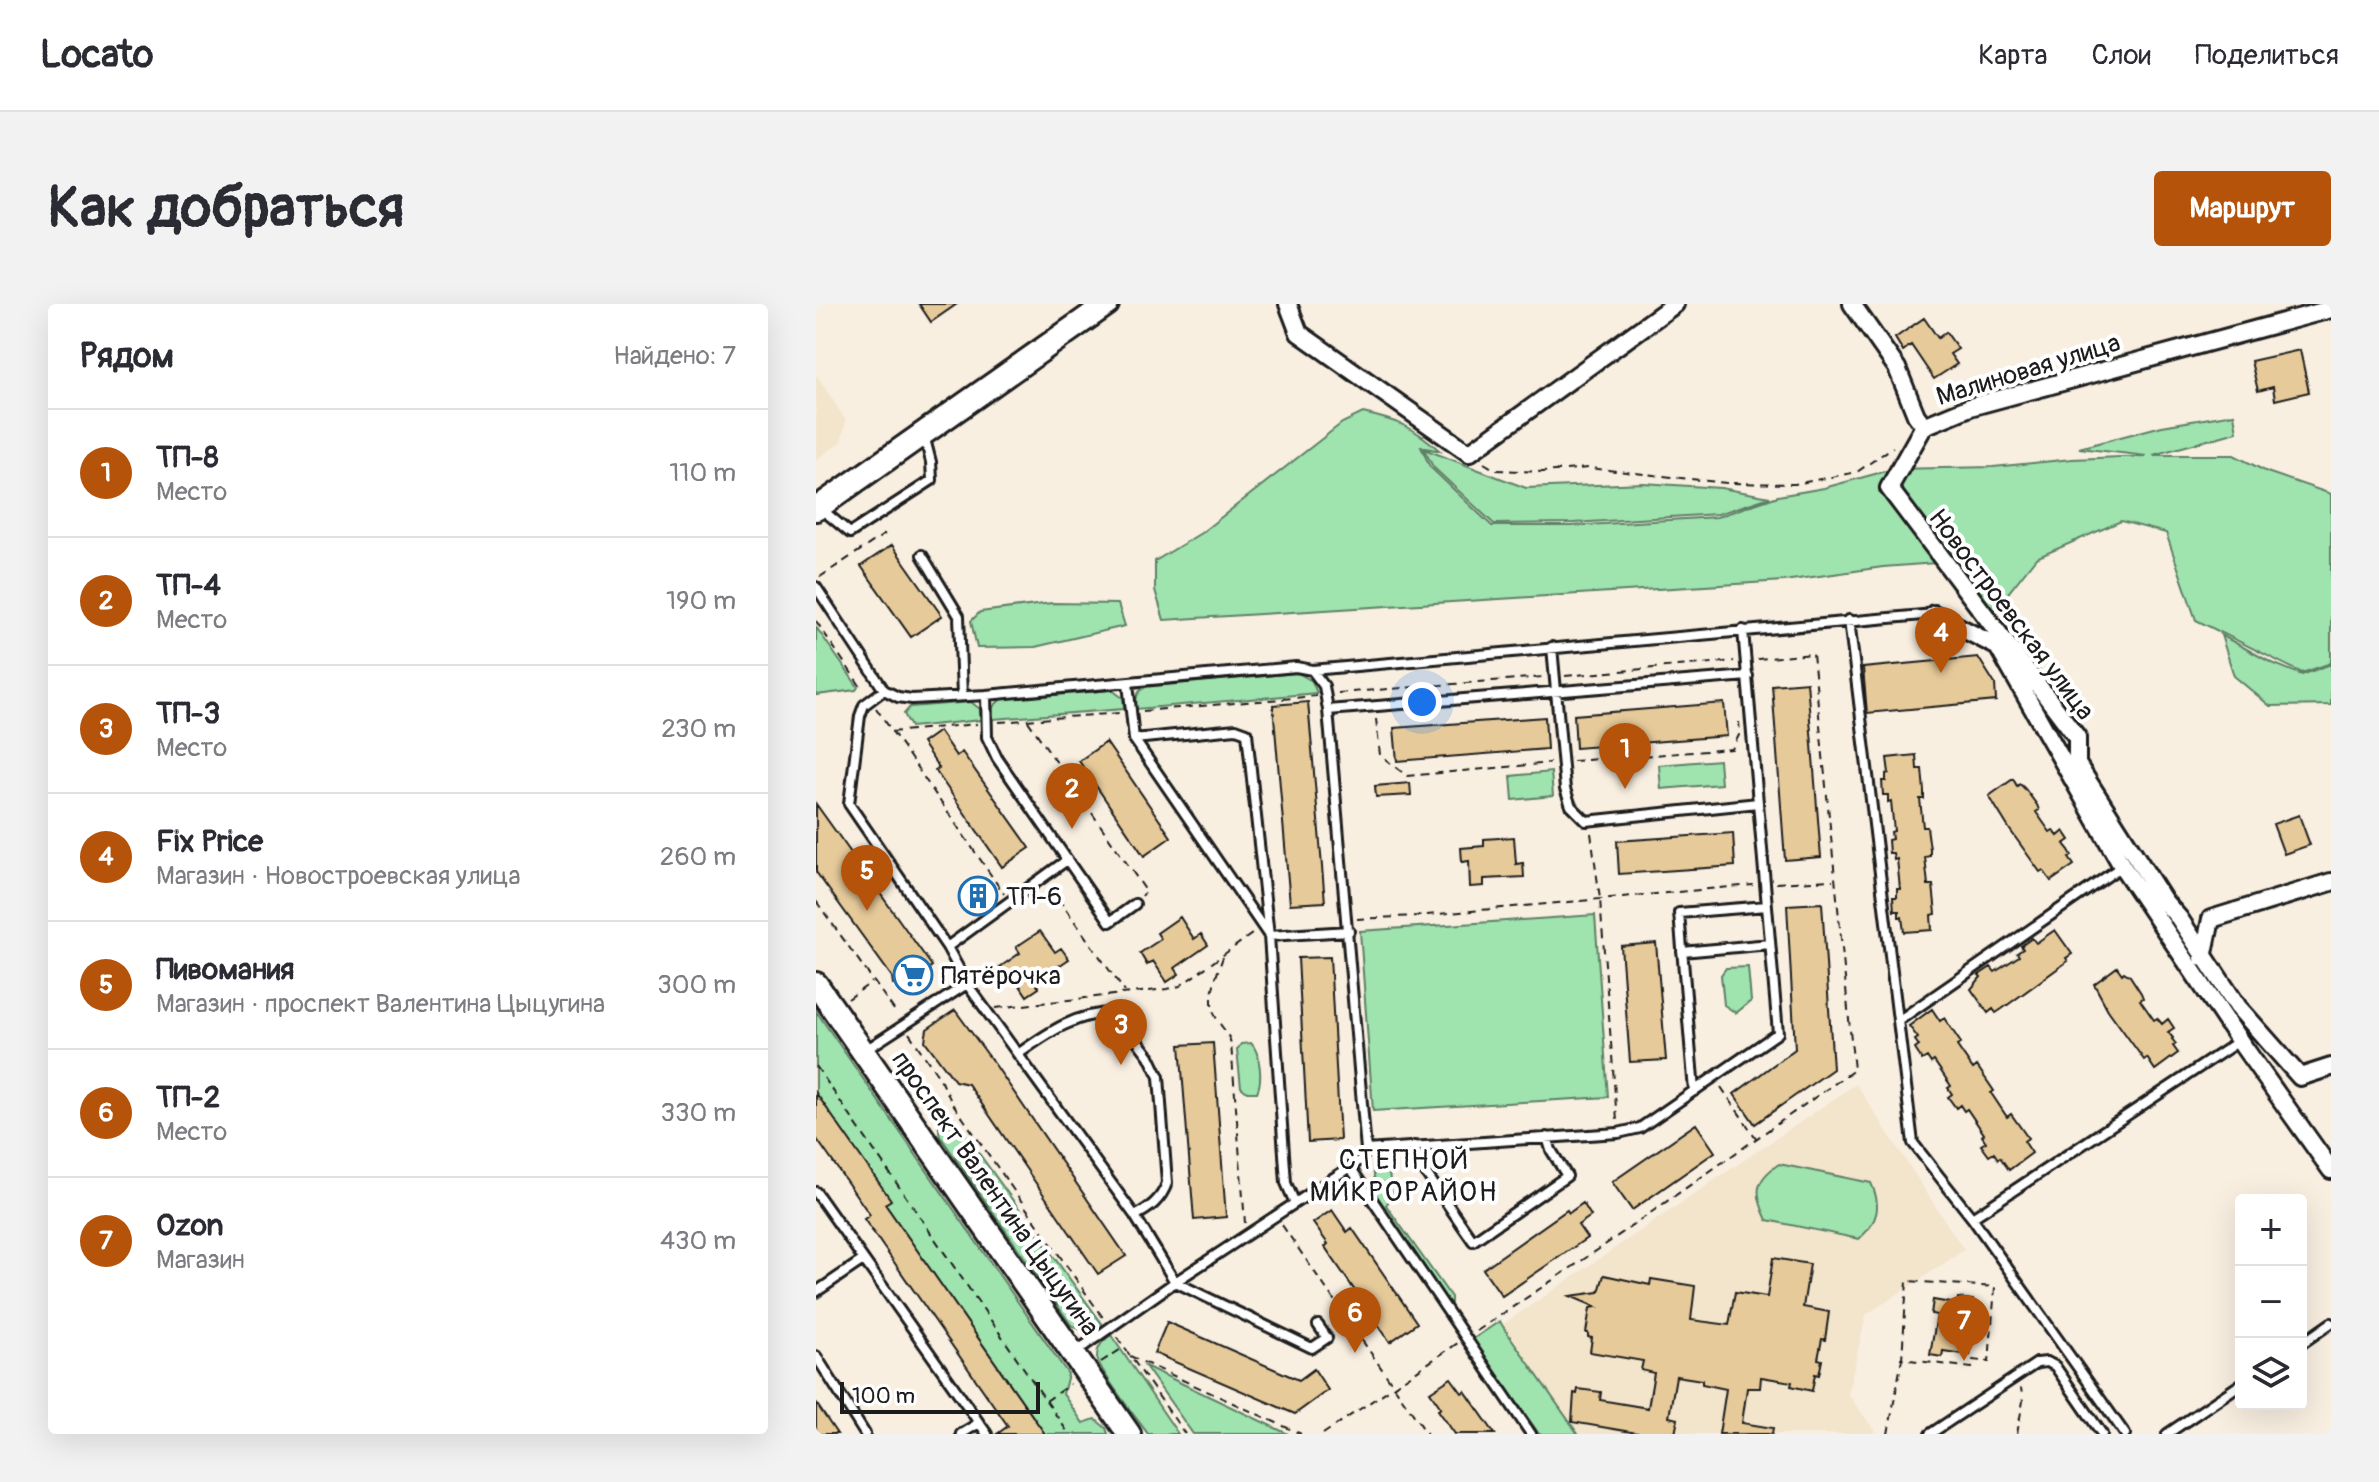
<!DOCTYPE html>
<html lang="ru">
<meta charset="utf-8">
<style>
:root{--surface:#fff;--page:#f2f2f3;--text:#2b2b33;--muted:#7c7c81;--line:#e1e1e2;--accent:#b45309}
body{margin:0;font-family:Pangolin,sans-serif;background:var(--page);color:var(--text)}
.controls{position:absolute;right:24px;bottom:24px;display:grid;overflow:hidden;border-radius:8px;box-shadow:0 8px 32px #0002}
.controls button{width:72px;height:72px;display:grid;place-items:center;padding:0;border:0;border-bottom:2px solid var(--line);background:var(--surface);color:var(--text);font:40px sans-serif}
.scale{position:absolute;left:24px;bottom:20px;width:200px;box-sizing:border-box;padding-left:8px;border:4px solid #1c1c1c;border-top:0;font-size:22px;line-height:28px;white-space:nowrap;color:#1c1c1c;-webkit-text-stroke:6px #fff;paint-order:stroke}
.you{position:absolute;left:606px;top:398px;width:28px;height:28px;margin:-20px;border:6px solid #fff;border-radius:50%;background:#1a73e8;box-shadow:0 0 0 12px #1a73e833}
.badge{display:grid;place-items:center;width:52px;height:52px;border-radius:50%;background:var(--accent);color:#fff;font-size:26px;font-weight:700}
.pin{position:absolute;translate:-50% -66px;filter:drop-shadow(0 2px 4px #0008)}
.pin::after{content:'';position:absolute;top:42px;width:28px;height:24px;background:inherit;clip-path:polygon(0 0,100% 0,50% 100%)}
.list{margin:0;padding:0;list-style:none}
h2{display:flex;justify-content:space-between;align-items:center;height:104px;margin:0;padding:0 32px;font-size:34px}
h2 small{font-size:26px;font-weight:400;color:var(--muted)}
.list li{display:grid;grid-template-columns:52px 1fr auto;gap:24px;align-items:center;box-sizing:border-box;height:128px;padding:0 32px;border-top:2px solid var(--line)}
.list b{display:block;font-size:30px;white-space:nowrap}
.list p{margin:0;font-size:26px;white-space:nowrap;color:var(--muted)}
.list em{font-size:26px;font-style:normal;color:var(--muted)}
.icon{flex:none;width:44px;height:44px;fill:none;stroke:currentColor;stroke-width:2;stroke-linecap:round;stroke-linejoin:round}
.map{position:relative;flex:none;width:1515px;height:1130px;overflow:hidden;border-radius:8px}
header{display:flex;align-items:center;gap:48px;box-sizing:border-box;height:112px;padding:0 40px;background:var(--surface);border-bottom:2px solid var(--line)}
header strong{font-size:38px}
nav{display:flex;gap:44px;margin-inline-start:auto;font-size:28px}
.intro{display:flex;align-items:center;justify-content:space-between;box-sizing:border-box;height:192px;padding:0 48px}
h1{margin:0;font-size:56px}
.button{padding:20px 36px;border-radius:8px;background:var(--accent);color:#fff;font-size:28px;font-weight:700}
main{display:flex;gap:48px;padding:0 48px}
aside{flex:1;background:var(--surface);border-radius:8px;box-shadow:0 8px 32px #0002}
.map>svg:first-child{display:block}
</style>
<header>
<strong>Locato</strong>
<nav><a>Карта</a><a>Слои</a><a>Поделиться</a></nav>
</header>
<div class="intro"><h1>Как добраться</h1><a class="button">Маршрут</a></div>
<main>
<aside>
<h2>Рядом<small>Найдено: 7</small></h2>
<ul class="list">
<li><span class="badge">1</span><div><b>ТП-8</b><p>Место</p></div><em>110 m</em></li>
<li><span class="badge">2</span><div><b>ТП-4</b><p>Место</p></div><em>190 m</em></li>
<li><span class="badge">3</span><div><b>ТП-3</b><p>Место</p></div><em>230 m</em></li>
<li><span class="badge">4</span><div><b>Fix Price</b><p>Магазин · Новостроевская улица</p></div><em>260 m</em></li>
<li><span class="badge">5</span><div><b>Пивомания</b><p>Магазин · проспект Валентина Цыцугина</p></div><em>300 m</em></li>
<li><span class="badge">6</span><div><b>ТП-2</b><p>Место</p></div><em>330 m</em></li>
<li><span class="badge">7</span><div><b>Ozon</b><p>Магазин</p></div><em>430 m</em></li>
</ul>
</aside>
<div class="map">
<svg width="1515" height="1130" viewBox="0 0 1515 1130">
<rect width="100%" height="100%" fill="#f8efe1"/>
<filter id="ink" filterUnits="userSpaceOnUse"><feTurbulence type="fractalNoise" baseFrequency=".0125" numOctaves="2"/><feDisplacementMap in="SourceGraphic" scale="16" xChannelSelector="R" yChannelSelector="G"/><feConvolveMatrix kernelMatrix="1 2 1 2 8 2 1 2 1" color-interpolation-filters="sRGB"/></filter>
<g filter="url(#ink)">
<!-- built -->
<path fill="#f3e4cc" d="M0,70L30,117L25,138L0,156Z
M1040,780L1148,946L1050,1011L1032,1090L1059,1127L1054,1130H762L686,1021Z"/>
<!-- green -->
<path fill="#9fe3af" stroke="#5e8066" stroke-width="2" d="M547,109C582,117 597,122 624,147L605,143L614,163L676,222H755L901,213L962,192L1008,184L1077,165L1177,163L1256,155L1330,152L1263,144L1346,122L1418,110L1421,128L1337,151H1418L1451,168L1515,190V359L1486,369L1380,316L1350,229L1305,217L1220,254L1170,317L1147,257L1067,263L968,277L348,316L339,286V257L385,229L526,119Z
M608,145L710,184L827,179L905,184L954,193L902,210L757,219L678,220L617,163Z
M236,299L302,300L309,322L219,343L161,344L155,317L164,308Z
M0,323L42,383L40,386L0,391Z
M1405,331L1454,358L1486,371L1515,360V401L1454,402L1418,372Z
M482,369L496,377L501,389L320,405C320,393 320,388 331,382Z
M296,386L307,394L308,405L177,415V403L185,395Z
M155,398L164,405L165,416L95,423L88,410L94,403Z
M903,456L905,480L845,485L843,461Z
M735,468L737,492L697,496L695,472Z
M779,611L792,793L557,807L544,627Z
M932,663L935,697L920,709L908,701L905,671L910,664Z
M0,707L252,1070L247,1090L267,1119L279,1115L290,1124L292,1130H225L227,1128L69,900L74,896L0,789Z
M435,739C444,748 447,776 441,788H431L425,783L421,746L425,740Z
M133,808L287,1021C274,1028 268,1028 255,1021L124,832C121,821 124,815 133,808Z
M566,853L572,860L576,893L570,901L635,993V999L631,998L560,897L557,858L558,855Z
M963,860L1055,879C1066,902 1062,918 1043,935L951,916C939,891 937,877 963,860Z
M684,1017L686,1021L762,1130H723L657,1035Z
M295,1031L362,1130H332C322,1116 282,1066 281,1053C281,1042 287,1037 295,1031Z
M329,1062L472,1130H377Z"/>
<!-- building -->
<path fill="#e6ca9a" stroke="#1c1c1c" stroke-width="2" d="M103,0H141L115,18Z
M1108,14L1122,34L1130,28L1142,45L1134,50L1141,60L1118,75L1095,41L1087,47L1079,34Z
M1484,46L1493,88L1459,96L1457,83L1442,87L1435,57Z
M76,241L126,312L95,333L45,262Z
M1162,353L1179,380L1180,397L1051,409L1047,364Z
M991,378L1005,553L969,556L956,381Z
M492,398L509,598L474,600L457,401Z
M908,399L911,432L760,444L758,411Z
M729,413L731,445L581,457L578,424Z
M123,427L140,452L146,448L214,544L186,563L119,466L123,464L106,439Z
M290,438L355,533L328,552L263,457Z
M1100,451L1101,465H1106L1108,487V495H1104L1107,523H1111L1114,545V552L1109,553L1112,581H1117L1120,610L1115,611L1116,626L1088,628L1086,613H1083V607H1078L1077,593H1081V585H1084L1081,555L1078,556L1077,549H1073L1072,536L1076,535L1075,528L1078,527L1075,497L1072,498V491H1067L1066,477H1070V470L1073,469L1071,454Z
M1197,475L1201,482L1204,480L1209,485L1221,501L1223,506L1220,508L1234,528L1237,526L1242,532L1248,527L1254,536L1248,540L1253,546L1256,552L1253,554L1258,561L1235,577L1227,566L1224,568L1194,526L1173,492Z
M594,479L595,491L560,493L559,482Z
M0,500L116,662L87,684L77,680L76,673L0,568Z
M1483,511L1494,541L1468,550L1457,520Z
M917,529L919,562L803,570L801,537Z
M698,533L700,560L707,559L708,573L668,575V582L654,583L653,557L646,558L645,544L668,542V535Z
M1006,599L1017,765L939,820L918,790L979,745L971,601Z
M364,613L378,635L385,630L392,641L359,664L363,670L351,678L337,657L331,661L324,649L345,635L341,629Z
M1239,626L1256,650L1250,654L1252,657L1186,705L1180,709L1177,705L1172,709L1155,685L1165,673L1163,671L1175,663L1179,668L1203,652L1201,649L1207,645L1205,642L1216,634L1220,639Z
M224,627L239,648L245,644L253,655L219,678L223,684L211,692L197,671L192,674L184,663L204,649L200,643Z
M840,639L850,756L814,758L805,642Z
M514,653L524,836L492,838L482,654Z
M1301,663L1306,670L1308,668L1314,672L1325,689L1327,694L1324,696L1338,716L1341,714L1346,720L1352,715L1358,724L1352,728L1357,734L1356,735L1360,740L1357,742L1362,749L1339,766L1331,754L1328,756L1292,706L1278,680Z
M1116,705L1124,717L1128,714L1145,739L1141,742L1157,765L1161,762L1178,787L1175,789L1191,813L1195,810L1212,834L1208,837L1216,849L1193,866L1184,853L1182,855L1178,849L1173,852L1165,841L1170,838L1166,832L1168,830L1151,805L1148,807L1144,801L1140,804L1132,793L1136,790L1132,784L1135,782L1118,757L1115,759L1111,753L1106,756L1099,745L1103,742L1099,736L1102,734L1093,722Z
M139,706L180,762L310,952L282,970L152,780L139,777L109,737L111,725Z
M397,739L410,913L378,916L364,741Z
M0,789L75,896L69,900L229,1130H181L192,1122L48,915L54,911L0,834Z
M880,820L899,848L816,906L796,878Z
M767,899L775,912L762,921L771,934L686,992L667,965L751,906L753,909Z
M516,906L531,928L536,924L601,1019L574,1038L509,943L512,940L497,919Z
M957,954L994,960L987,1003L1013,1008L1009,1036L1006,1035L1002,1055L1006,1056L1003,1071L999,1070L996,1087L975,1082L976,1078L945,1073L944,1084H931L926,1119L957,1124L956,1130H903L910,1085L886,1080V1076L860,1072L853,1113L862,1115L859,1130H827L756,1118L758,1089L761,1090L762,1085L785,1088L784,1096L832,1104L838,1069L825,1066L827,1057L774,1048L776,1034L772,1033V1029H770L774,1004L780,1003L754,992L783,988L788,971L834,981L835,975L879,982L875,1016L913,1021L919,988L951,993Z
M1142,994L1157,996L1153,1020L1158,1021L1154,1051L1127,1047L1126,1053L1114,1051L1121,1011L1115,1010L1117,996L1141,1000Z
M351,1018L483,1076L498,1065L512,1086L479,1110L338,1049Z
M635,1074L646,1089L649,1087L679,1130H639L622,1106L625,1104L614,1088Z
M0,1099L21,1130H0Z"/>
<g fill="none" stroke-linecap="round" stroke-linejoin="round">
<defs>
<path id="lane" d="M3,203L34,229L116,176L115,158L108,131
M106,251L143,312L146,392
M0,283L68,386L82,393L96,395L170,391L480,363L496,366L508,382L512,406L550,846L546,855L534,863
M1033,316L1097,839L1156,914L1423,737
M736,343L749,485L755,502L770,517L942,499
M496,366L1118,310
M312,379L318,435L453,632L533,627
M68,386L48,401L44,412L33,500L131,643
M170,391L171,433L181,454L294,618L319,600
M512,406L932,372
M318,435L420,425L431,429L453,632L470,879L478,897
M251,556L131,643L151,680L319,912L359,978L496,1044L511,1034L502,1021
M866,648L954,640
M1082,717L1306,562
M48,747L151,680
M202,750C233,728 261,708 300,709L333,752L343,773L351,879C345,896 334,904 319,912
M878,787L863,609L951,602
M598,842L605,862L657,937L751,872L735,846L731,833
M550,846L802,829L824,824L962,729L927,326
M0,888L171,1130
M1156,914L1309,1130
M0,988L47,956
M1485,1040L1515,1019
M258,1049L359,978L534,863L715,1130
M0,1052L49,1130
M145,1130L163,1119
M1114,1130L1221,1059L1231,1058L1239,1062L1286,1130
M1351,1130L1425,1080"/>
<path id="street" d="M472,0L483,29L653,149L859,0
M1036,0L1081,64L1100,111L1108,122L1073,184L1261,433V460L1348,597L1363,614L1422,703L1484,773L1515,763
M1108,122L1154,103L1515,5
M1118,310L1182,343L1306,562L1427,742L1515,866
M1387,654L1395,615L1515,578"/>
<path id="secondary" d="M0,205L291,0
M0,680L313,1130"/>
</defs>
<!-- lane casing -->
<use href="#lane" stroke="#1c1c1c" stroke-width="14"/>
<!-- street casing -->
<use href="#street" stroke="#1c1c1c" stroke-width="22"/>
<!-- secondary casing -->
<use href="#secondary" stroke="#1c1c1c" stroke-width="28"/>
<!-- path -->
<path stroke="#1c1c1c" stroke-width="2" stroke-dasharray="8 6" stroke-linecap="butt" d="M668,159L680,166L727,168L773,164L911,179L979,180L1041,168L1077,143
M4,273L69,230
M0,317L47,386
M749,372L918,357
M522,389L727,373
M60,404L188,590
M327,407L500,392
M560,415L564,451L591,472L734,459
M212,417L330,587L326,592
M183,418L304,409
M75,428L161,420
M757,457L916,445L924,429L923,418
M775,529L784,595L801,817
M960,579L1017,576
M234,583L309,688
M0,597L81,710
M541,615L600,612L937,581
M407,653C400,673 389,697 402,717C407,725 413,730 415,740L429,919
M32,695L56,678
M180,704L351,685L364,682L436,630
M93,729L126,778L135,797L288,1015
M0,762L253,1130
M905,783L940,834
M466,921L611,1130
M661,1027L783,945L1038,766L997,350L941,355
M301,1033L369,1130
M314,1052L485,1130
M285,1058L307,1044
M230,1097L254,1080
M507,1130L642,1039
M1072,1130L1086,1055L1156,1064L1157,1056L1173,1058L1179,983L1091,977L1086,1055
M1201,1130L1207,1097L1205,1084"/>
<!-- lane -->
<use href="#lane" stroke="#fff" stroke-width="8"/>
<!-- street -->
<use href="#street" stroke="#fff" stroke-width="16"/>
<!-- secondary -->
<use href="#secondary" stroke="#fff" stroke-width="22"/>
</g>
</g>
<!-- icons -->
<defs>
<symbol id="building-ring" viewBox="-11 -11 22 22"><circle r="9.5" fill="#fff" stroke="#1f6fb2" stroke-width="1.5"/><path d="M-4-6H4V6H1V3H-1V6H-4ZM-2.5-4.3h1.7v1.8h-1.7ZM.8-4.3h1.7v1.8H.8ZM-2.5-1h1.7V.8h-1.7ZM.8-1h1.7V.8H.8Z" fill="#1f6fb2"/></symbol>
<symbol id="supermarket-ring" viewBox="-11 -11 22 22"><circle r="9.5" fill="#fff" stroke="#1f6fb2" stroke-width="1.5"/><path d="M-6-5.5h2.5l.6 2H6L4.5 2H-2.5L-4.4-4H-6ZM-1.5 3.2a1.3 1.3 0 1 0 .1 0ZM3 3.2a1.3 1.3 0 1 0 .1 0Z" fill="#1f6fb2"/></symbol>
</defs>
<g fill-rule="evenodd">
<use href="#building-ring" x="140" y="570" width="44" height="44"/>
<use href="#supermarket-ring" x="75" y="649" width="44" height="44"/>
</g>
<g text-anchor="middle" stroke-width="8" stroke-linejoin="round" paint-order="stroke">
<!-- street labels -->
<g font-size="26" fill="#1c1c1c" stroke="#fff">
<text transform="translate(1212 65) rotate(-17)" y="9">Малиновая улица</text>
<text transform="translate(1196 310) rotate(53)" y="9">Новостроевская улица</text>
<text transform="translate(180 889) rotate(55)" y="9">проспект Валентина Цыцугина</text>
</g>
<!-- poi labels -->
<g font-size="26" fill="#1c1c1c" stroke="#fff" text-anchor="start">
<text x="190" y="601">ТП-6</text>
<text x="125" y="680">Пятёрочка</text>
</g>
<!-- neighbourhood labels -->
<g font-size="28" letter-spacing="2" fill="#1c1c1c" stroke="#fff">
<text x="588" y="865">СТЕПНОЙ<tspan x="588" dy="32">МИКРОРАЙОН</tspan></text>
</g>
</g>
</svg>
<div class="controls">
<button>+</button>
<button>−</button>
<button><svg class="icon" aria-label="layers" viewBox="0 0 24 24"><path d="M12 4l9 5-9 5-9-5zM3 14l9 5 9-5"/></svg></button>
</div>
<div class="scale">100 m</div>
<div class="you"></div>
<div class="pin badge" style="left:809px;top:485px">1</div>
<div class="pin badge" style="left:256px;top:525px">2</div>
<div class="pin badge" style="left:305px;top:761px">3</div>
<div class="pin badge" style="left:1125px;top:369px">4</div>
<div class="pin badge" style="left:51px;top:607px">5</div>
<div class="pin badge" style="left:539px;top:1049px">6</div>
<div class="pin badge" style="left:1148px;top:1057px">7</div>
</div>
</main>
